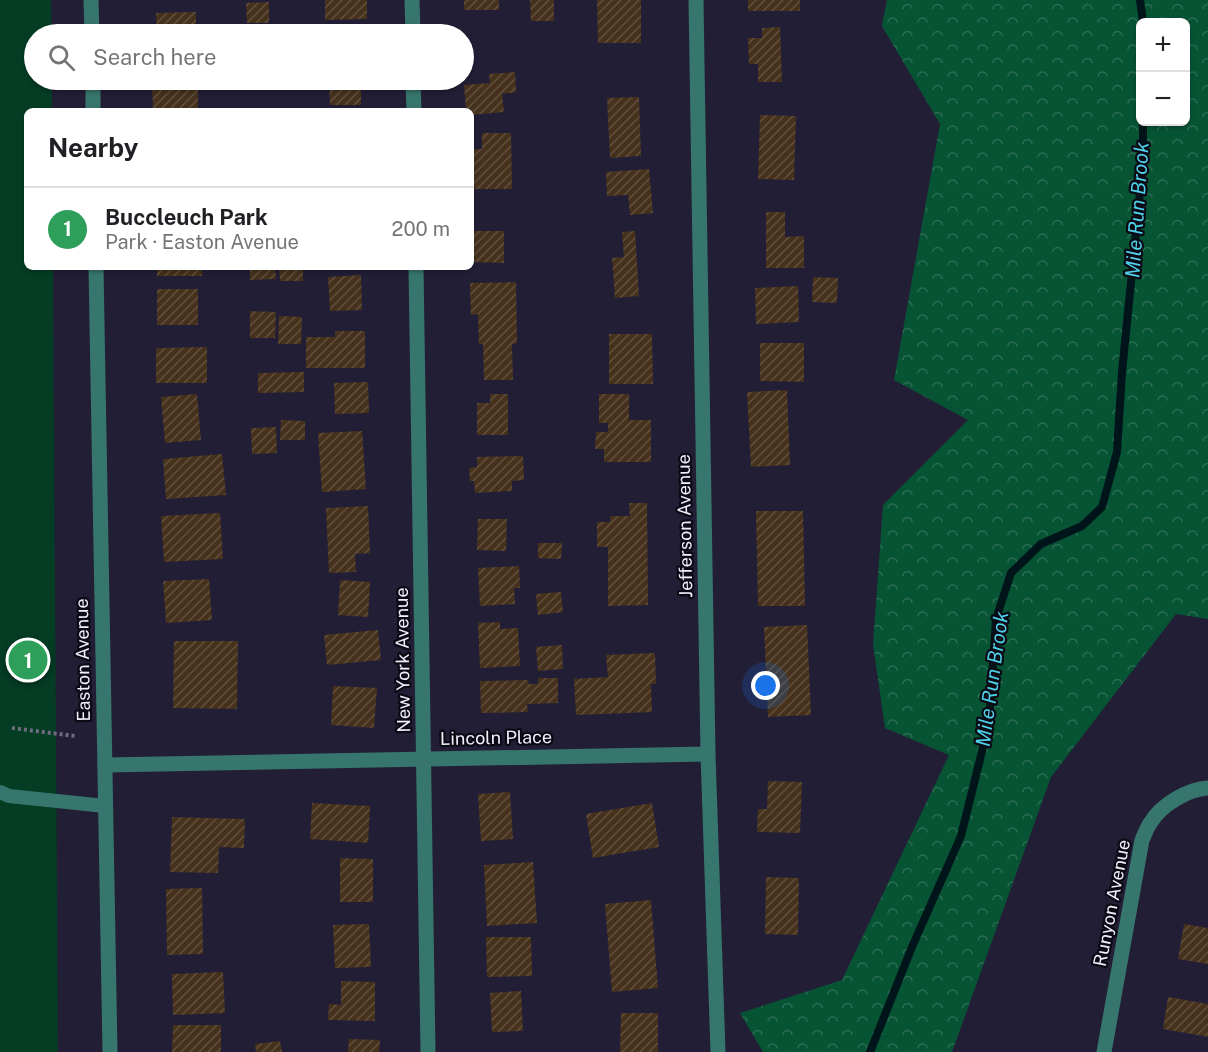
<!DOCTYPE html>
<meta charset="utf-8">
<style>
:root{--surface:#fff;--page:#f2f2f2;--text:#202124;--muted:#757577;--line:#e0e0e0;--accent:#427140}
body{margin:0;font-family:"Public Sans",sans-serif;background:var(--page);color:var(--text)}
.controls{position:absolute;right:18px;top:18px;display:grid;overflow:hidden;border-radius:9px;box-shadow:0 2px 4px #0004}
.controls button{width:54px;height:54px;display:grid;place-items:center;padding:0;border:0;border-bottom:2px solid var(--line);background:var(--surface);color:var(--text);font:30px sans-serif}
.you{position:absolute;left:766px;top:686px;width:21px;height:21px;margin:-15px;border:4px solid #fff;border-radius:50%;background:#1a73e8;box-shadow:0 0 0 9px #1a73e833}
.badge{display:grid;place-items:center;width:39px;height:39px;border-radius:50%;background:var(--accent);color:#fff;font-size:20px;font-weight:700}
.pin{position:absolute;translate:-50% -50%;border:3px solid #fff;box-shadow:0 2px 6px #0006}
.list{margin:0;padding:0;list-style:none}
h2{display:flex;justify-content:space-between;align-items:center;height:78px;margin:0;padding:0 24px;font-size:26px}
h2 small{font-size:20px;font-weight:400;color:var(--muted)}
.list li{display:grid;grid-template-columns:39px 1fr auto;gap:18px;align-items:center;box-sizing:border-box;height:84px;padding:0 24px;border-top:2px solid var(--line)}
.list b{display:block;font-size:22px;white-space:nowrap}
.list p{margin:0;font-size:20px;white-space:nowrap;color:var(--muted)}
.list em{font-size:20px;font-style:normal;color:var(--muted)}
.icon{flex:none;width:33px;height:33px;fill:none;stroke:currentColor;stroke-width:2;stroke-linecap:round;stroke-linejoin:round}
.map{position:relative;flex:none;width:1208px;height:1052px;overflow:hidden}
.search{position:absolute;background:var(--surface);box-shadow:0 2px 4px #0004;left:24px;top:24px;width:450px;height:66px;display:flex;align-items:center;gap:15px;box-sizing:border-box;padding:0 21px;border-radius:33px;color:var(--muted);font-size:22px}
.panel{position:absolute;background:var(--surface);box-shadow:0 2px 4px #0004;left:24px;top:108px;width:450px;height:162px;border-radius:9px}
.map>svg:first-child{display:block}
</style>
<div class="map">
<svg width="1208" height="1052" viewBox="0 0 1208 1052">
<defs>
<pattern id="forest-crowns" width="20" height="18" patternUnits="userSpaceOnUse" patternTransform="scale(1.5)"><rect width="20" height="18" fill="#075435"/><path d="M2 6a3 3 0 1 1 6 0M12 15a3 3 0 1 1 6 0" fill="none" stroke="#2b6d53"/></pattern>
<pattern id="building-hatch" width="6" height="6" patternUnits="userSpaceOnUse" patternTransform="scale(1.5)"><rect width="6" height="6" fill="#46321c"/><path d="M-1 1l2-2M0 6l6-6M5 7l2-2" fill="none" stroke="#61503e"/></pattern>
</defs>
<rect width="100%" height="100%" fill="#221e36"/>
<!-- green -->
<path fill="#043c24" d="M0,0H51L52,34H34V80H52V111H27V267H53L58,1052H0Z"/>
<!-- forest -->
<path fill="url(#forest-crowns)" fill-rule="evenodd" d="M887,0H1208V619L1176,614L1051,777L952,1052H763L740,1013L842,980L949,755L885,728L873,644L883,505L968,420L894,380L940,124L882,26ZM1140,22H1186V122H1140Z"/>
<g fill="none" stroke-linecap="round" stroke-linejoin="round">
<!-- stream -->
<path stroke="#00151a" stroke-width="8" d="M1140,0L1143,22
M870,1052L912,947L961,836L989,723L996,619L1011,573L1041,544L1082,526L1102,507L1117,452L1122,372L1143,163V122"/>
</g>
<!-- building -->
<path fill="url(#building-hatch)" d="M325,0H367V19L325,20Z
M464,0H499V10H464Z
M530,0H554V21H531Z
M597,0H641V43H598Z
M748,0H800V11H748Z
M269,2V23H247L246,3Z
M196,12V34H157L156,13Z
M276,25H297V34H276Z
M361,26V34H323V28Z
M780,27L782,82H758V64H749L748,38H762V28Z
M515,72L516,92L502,94L504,112L471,115V111H466L464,85L490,83L489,74Z
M152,80H198V109L153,110Z
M246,80H295V81L247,83Z
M329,80H361V105H330Z
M639,97L641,156L610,158L607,98Z
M760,115L796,116L794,180L758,179Z
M482,133H511L512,189H472L471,149H482Z
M649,169L653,213L630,215L628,195L607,196L606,172Z
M766,212H785V237L804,236V268H766Z
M471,231H504V263L471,262Z
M635,231L639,296L615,298L612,258L624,257L622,232Z
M157,267H202V276H157Z
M250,267H275L276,279L250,280Z
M279,267H303V281H280Z
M361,275L362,310L330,311L328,277Z
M813,277L838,278L837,303L812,302Z
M516,282L517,343L512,344L513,380H484L483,344H479L478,314L471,315L470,283Z
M798,286L799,322L756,324L755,288Z
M157,289H198V325H157Z
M250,311L276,312L275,338H250Z
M279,316L302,317L301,344H278Z
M335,331H365V368H306V337H335Z
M609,334H652L653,384H609Z
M760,343H804V382L760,381Z
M207,347V383H156V348Z
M304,372V392L258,393V373Z
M368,382L369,413L335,414L334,383Z
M787,390L790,465L751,467L747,392Z
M197,394L201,440L165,443L161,397Z
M490,394H508V435H477V403H490Z
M599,394H629V420H651V462H604V449H595L596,432H608V423H599Z
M281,420L305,421V440H280Z
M276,427L277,453L252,454L251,428Z
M362,431L366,489L322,492L318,433Z
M222,454L226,495L166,499L163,459Z
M523,456L524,480L512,481V491L475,493L474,481H470L469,468L477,467V457Z
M629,503H647L648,605L608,606V547H597V522H610V516H630Z
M368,506L370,553L355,554L356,572L329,573L326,508Z
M756,511H803L805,606H758Z
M220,513L223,559L164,562L161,516Z
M478,519H507L506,551L477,550Z
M538,543H562L561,559L538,558Z
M519,566L520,588H514L515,604L480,606L478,568Z
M209,579L212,620L166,623L163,581Z
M340,580L370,582L368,617L338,615Z
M561,592L563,612L538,615L536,594Z
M500,622V629L518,628L520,666L480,668L478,623Z
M807,625L811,715L768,717L764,627Z
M378,630L381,660L327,665L324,635Z
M174,641H238L237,709L173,708Z
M562,645L563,669L538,671L536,647Z
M655,653L656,684H651L652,712L576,715L574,679L608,677L606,655Z
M538,678H558V703L527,704L528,712L481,713L480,681L528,680L529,684H538Z
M333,686L377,688L374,728L331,725Z
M768,781L802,782L800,833L757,832L758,809H767Z
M510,792L513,839L481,841L478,794Z
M312,803L370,806L368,843L310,839Z
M652,803L659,847L593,858L586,814Z
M172,817L245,819L244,848L219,847L218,873L170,872Z
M340,858L373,859V902H340Z
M533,862L537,923L487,926L484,865Z
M766,877L799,878L798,935L765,934Z
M202,888L203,954L167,955L166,889Z
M651,900L658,988L612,992L605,904Z
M369,924L371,967L335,968L333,925Z
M1184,924L1208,928V964L1178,959Z
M486,937H531L532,976L487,977Z
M223,972L225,1013L173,1015L172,974Z
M341,981L375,982V1021L328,1020L329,1004L341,1005Z
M521,991L523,1031L492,1032L490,993Z
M1168,997L1208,1004V1037L1163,1029Z
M621,1013H658V1052H620Z
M173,1025H221V1052H172Z
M349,1039L380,1040L379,1052H348Z
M280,1041L282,1052H256L255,1044Z"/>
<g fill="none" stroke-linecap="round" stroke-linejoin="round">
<!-- path -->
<path stroke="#6f6c80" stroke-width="4" stroke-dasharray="3 3" stroke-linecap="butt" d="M12,728L75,736"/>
<!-- service -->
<path stroke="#37766d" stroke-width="14" d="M0,792L9,796L105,806"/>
<!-- minor -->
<path stroke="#37766d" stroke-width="15" d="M412,0L413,34
M696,0L708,754L718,1052
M413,80L414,111
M416,267L428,1052
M105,765L708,754
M1104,1052L1142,840C1145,834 1147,827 1151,822C1161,805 1188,789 1208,788"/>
<!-- tertiary -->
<path stroke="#37766d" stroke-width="15" d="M91,0L92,34
M93,80V111
M96,267L110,1052"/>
</g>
<g text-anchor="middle" stroke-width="4.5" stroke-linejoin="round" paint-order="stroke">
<!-- street labels -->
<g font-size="18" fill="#f0effc" stroke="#0b0a14">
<text transform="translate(685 526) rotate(-91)" y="6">Jefferson Avenue</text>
<text transform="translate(83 660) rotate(-91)" y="6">Easton Avenue</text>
<text transform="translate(403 660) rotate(-91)" y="6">New York Avenue</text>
<text transform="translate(496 738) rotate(-1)" y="6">Lincoln Place</text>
<text transform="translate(1112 903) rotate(-79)" y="6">Runyon Avenue</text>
</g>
<!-- water labels -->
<g font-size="20" font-style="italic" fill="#4ed1ea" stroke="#0b0a14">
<text transform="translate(1137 210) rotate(-86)" y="7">Mile Run Brook</text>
<text transform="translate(992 679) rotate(-82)" y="7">Mile Run Brook</text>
</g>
</g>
</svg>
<div class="controls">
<button>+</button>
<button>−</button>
</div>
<div class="you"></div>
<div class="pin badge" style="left:28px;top:660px;background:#2e9e5b">1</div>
<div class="search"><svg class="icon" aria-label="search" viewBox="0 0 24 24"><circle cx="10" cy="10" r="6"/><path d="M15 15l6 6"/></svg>Search here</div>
<section class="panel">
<h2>Nearby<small></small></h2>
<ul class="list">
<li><span class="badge" style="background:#2e9e5b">1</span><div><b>Buccleuch Park</b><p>Park · Easton Avenue</p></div><em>200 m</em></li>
</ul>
</section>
</div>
